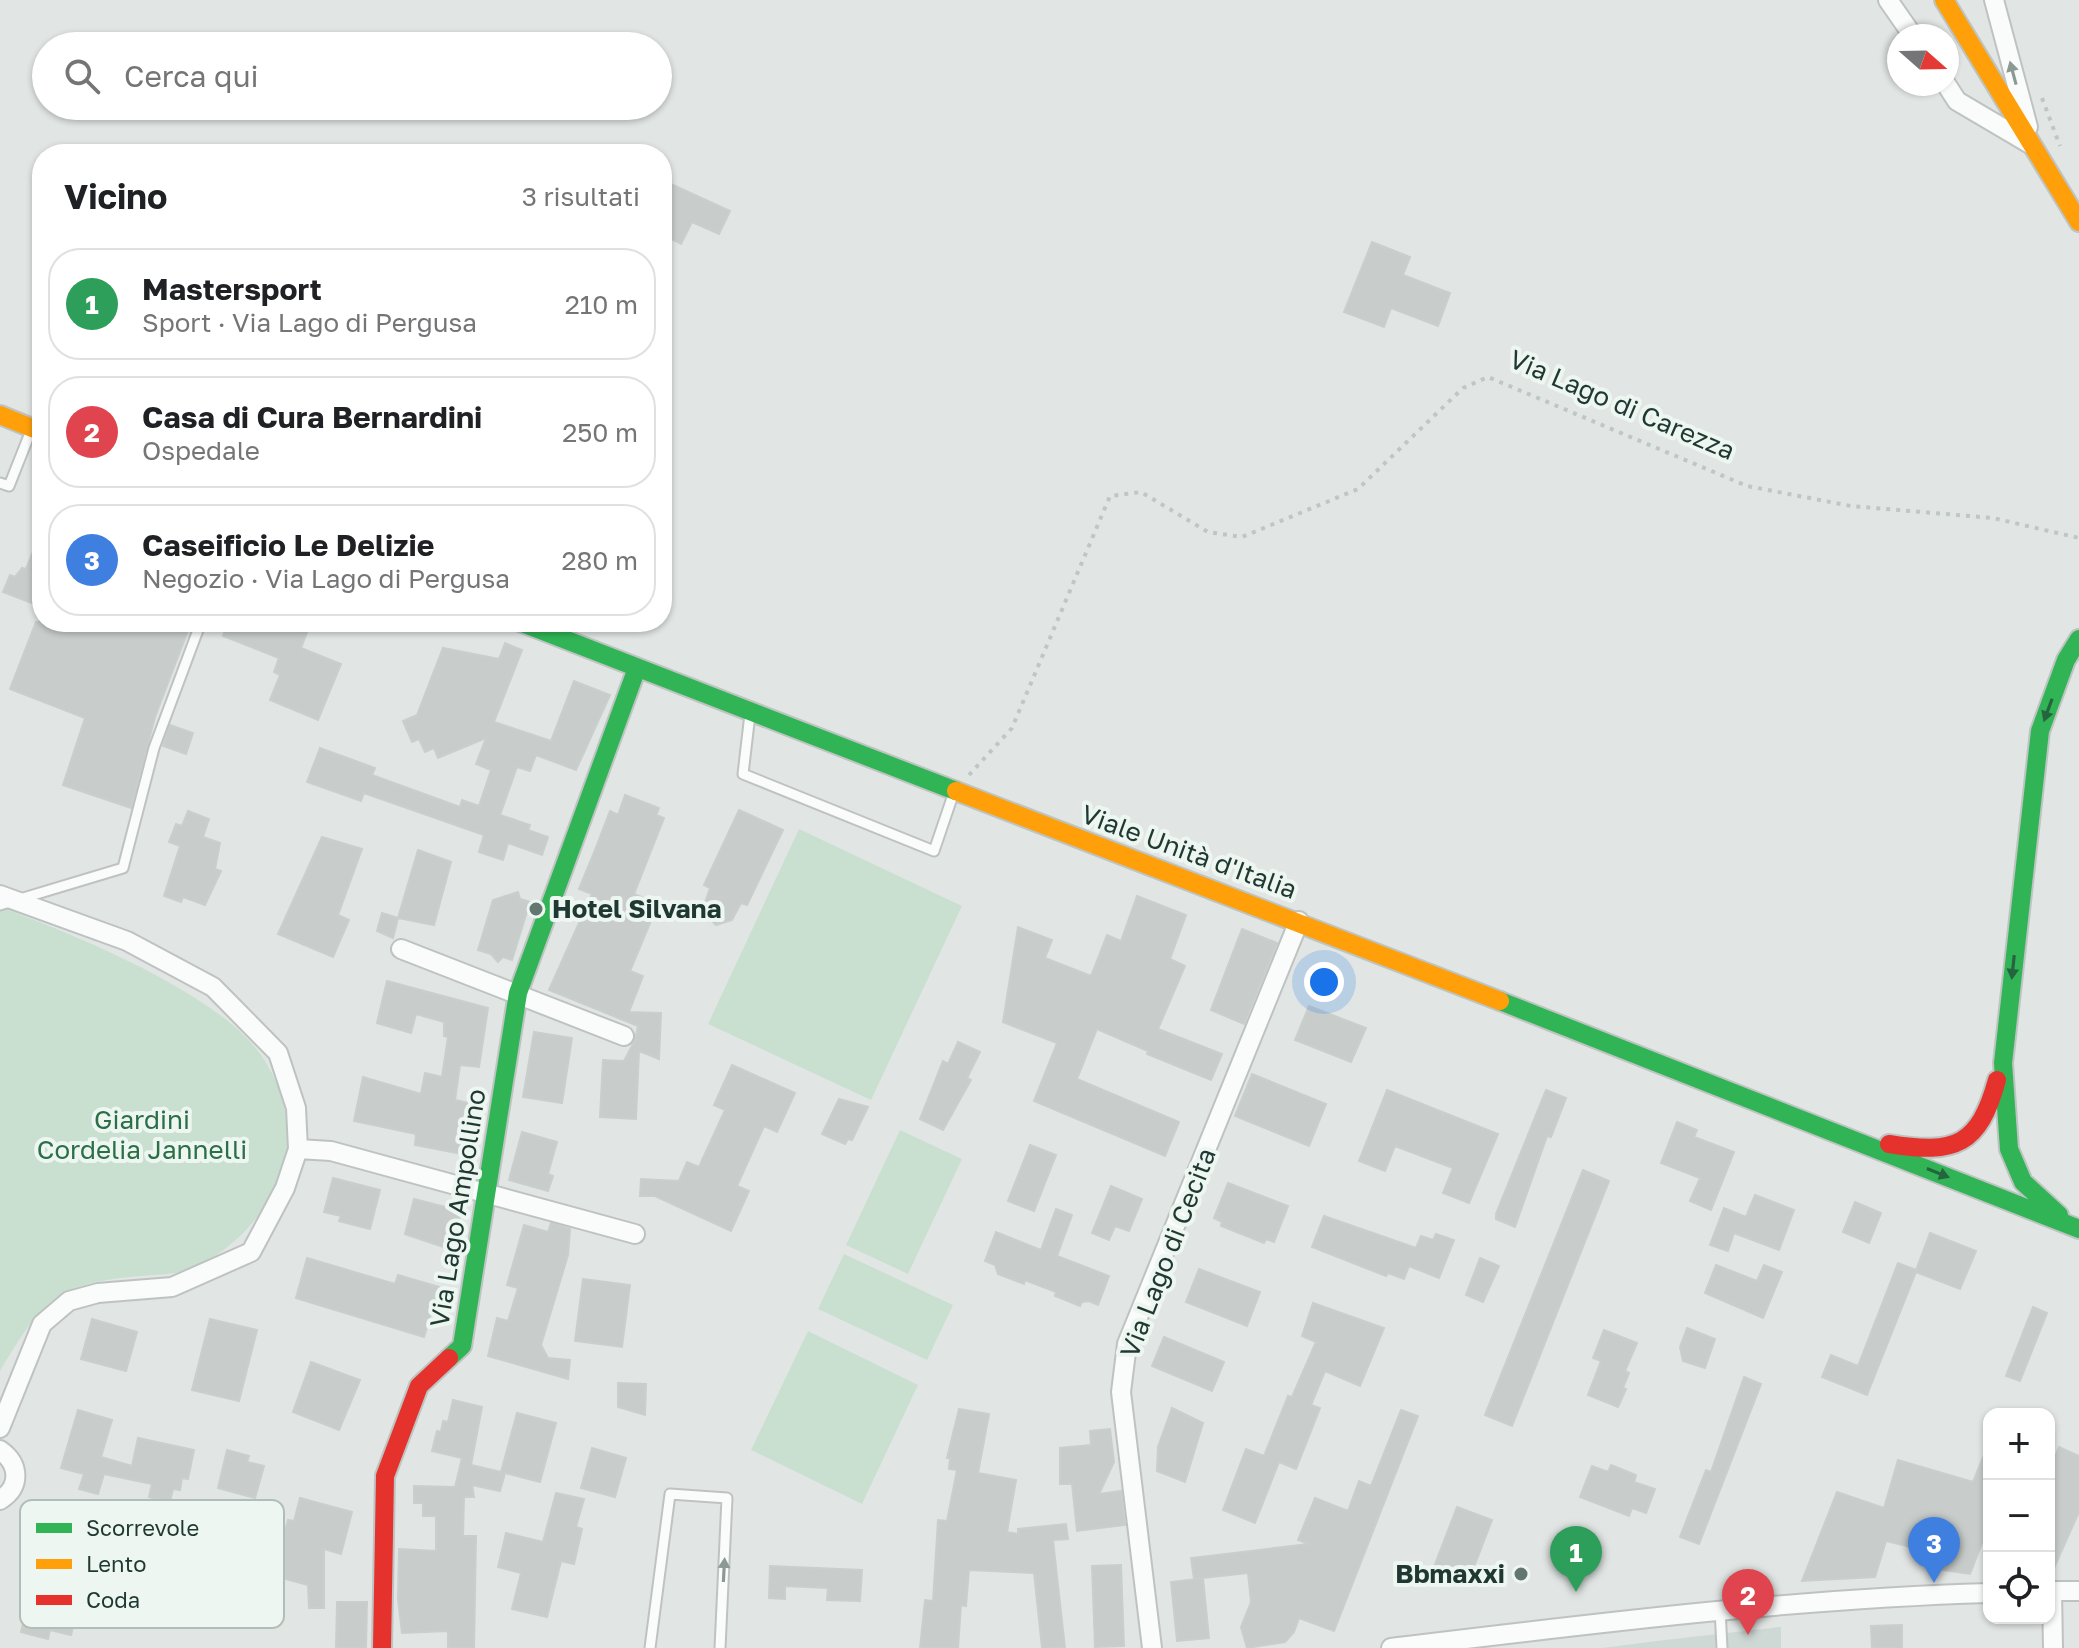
<!DOCTYPE html>
<html lang="it">
<meta charset="utf-8">
<style>
:root{--surface:#fff;--page:#f2f2f2;--text:#202124;--muted:#757577;--line:#e0e0e0;--accent:#d93025}
body{margin:0;font-family:"Golos Text",sans-serif;background:var(--page);color:var(--text)}
.controls{position:absolute;right:24px;bottom:24px;display:grid;overflow:hidden;border-radius:16px;box-shadow:0 2px 6px #0004}
.controls button{width:72px;height:72px;display:grid;place-items:center;padding:0;border:0;border-bottom:2px solid var(--line);background:var(--surface);color:var(--text);font:40px sans-serif}
.compass{position:absolute;left:1887px;top:24px;width:72px;height:72px;border-radius:50%;background:var(--surface);box-shadow:0 2px 6px #0004;rotate:110deg}
.you{position:absolute;left:1324px;top:982px;width:28px;height:28px;margin:-20px;border:6px solid #fff;border-radius:50%;background:#1a73e8;box-shadow:0 0 0 12px #1a73e833}
.badge{display:grid;place-items:center;width:52px;height:52px;border-radius:50%;background:var(--accent);color:#fff;font-size:26px;font-weight:700}
.pin{position:absolute;translate:-50% -66px;filter:drop-shadow(0 2px 4px #0008)}
.pin::after{content:'';position:absolute;top:42px;width:28px;height:24px;background:inherit;clip-path:polygon(0 0,100% 0,50% 100%)}
.list{margin:0;padding:0;list-style:none}
h2{display:flex;justify-content:space-between;align-items:center;height:104px;margin:0;padding:0 32px;font-size:34px}
h2 small{font-size:26px;font-weight:400;color:var(--muted)}
.list li{display:grid;grid-template-columns:52px 1fr auto;gap:24px;align-items:center;box-sizing:border-box;height:112px;margin:0 16px 16px;padding:0 16px;border:2px solid var(--line);border-radius:32px}
.list b{display:block;font-size:30px;white-space:nowrap}
.list p{margin:0;font-size:26px;white-space:nowrap;color:var(--muted)}
.list em{font-size:26px;font-style:normal;color:var(--muted)}
.icon{flex:none;width:44px;height:44px;fill:none;stroke:currentColor;stroke-width:2;stroke-linecap:round;stroke-linejoin:round}
.map{position:relative;flex:none;width:2079px;height:1648px;overflow:hidden}
.search{position:absolute;background:var(--surface);box-shadow:0 2px 6px #0004;left:32px;top:32px;width:640px;height:88px;display:flex;align-items:center;gap:20px;box-sizing:border-box;padding:0 28px;border-radius:44px;color:var(--muted);font-size:30px}
.panel{position:absolute;background:var(--surface);box-shadow:0 2px 6px #0004;left:32px;top:144px;width:640px;height:488px;border-radius:32px}
.map>svg:first-child{display:block}
</style>
<div class="map">
<svg width="2079" height="1648" viewBox="0 0 2079 1648">
<rect width="100%" height="100%" fill="#e1e6e4"/>
<!-- built -->
<path fill="#ced8d4" d="M1781,1627V1648H1602L1665,1640Z"/>
<!-- green -->
<path fill="#c9e0d1" d="M799,829L962,906L871,1100L708,1024Z
M0,907C71,933 213,991 258,1051C285,1086 296,1136 280,1177C265,1215 236,1246 200,1265C181,1275 161,1274 141,1276C55,1283 43,1300 0,1371Z
M900,1130L962,1159L908,1274L846,1245Z
M844,1254L953,1305L927,1360L818,1309Z
M808,1331L918,1385L862,1504L751,1450Z"/>
<!-- building -->
<path fill="#c8cdcb" stroke="#c9cfcd" stroke-width="2" d="M662,180L730,211L719,234L692,222L681,244L662,234Z
M1372,242L1410,257L1403,275L1450,293L1438,326L1391,308L1384,327L1344,312Z
M42,530V607L3,592L10,575L15,577L22,568L26,569Z
M36,622H169L189,628L155,717L131,808L63,785L85,718L10,689Z
M228,622H297L309,627L301,648L341,664L318,720L270,700L280,675L274,672L279,658L223,636Z
M505,643L522,650L494,722L551,741L574,681L610,695L576,770L536,755L530,771L517,767L500,815L530,825L528,830L548,837L542,855L508,843L503,860L479,852L484,835L364,793L361,801L307,782L320,748L375,768L372,775L460,807L462,800L479,806L491,770L476,764L486,738L438,758L434,748L425,752L419,739L412,742L403,721L417,715L443,648L499,659Z
M170,725L193,733L186,754L163,746Z
M625,795L659,808L656,815L664,818L634,894L658,904L630,971L643,976L629,1012L661,1013L659,1059L639,1051L636,1119L600,1117L603,1060L624,1061L635,1040L638,1026L549,990L592,894L579,889L595,850L610,811L618,815Z
M739,810L783,830L747,905L741,903L732,920L716,925L702,911L710,888L704,885Z
M188,811L209,819L203,837L220,843L215,869L221,871L205,905L183,897L181,902L164,896L180,846L169,842L176,824L182,826Z
M322,837L362,849L338,915L349,920L333,957L278,934Z
M418,850L451,862L434,925L398,918Z
M518,892L520,899L530,902L512,960L503,957L498,962L491,954L478,950L493,900Z
M1137,896L1186,915L1170,959L1185,966L1158,1029L1222,1054L1211,1080L1147,1054L1148,1051L1097,1029L1077,1079L1179,1122L1165,1156L1034,1101L1057,1043L1003,1022L1018,927L1052,940L1045,958L1091,976L1107,935L1121,941Z
M382,913L398,918L393,938L377,931Z
M1242,929L1277,943L1244,1024L1211,1010Z
M387,981L488,1008L479,1067L460,1065L455,1100L473,1104L462,1154L415,1145L416,1134L354,1121L363,1077L421,1094L425,1073L442,1077L448,1037L444,1036V1022L416,1014L411,1033L377,1023Z
M1309,1006L1366,1028L1351,1062L1295,1040Z
M534,1032L572,1038L562,1103L523,1097Z
M958,1042L980,1052L967,1078L971,1080L943,1130L920,1119L943,1061L948,1064Z
M732,1065L795,1093L777,1132L764,1126L737,1186L749,1191L731,1231L655,1196H640L641,1179L679,1181L687,1162L699,1167L725,1110L714,1105Z
M1252,1074L1326,1104L1309,1146L1235,1116Z
M1387,1090L1498,1134L1469,1203L1443,1193L1453,1168L1395,1146L1385,1171L1359,1161Z
M1546,1090L1566,1098L1551,1137L1547,1136L1515,1227L1496,1219V1214Z
M839,1099L868,1107L852,1140L848,1139L845,1144L822,1134Z
M1677,1122L1697,1130L1694,1137L1734,1152L1711,1210L1690,1201L1700,1178L1661,1163Z
M522,1132L557,1142L548,1174L553,1176L548,1191L509,1180Z
M1030,1145L1056,1155L1034,1211L1008,1201Z
M1583,1170L1609,1181L1512,1426L1485,1415Z
M333,1178L380,1190L370,1229L339,1221L341,1216L324,1212Z
M1228,1183L1288,1206L1274,1242L1266,1239L1264,1243L1221,1226L1222,1222L1214,1218Z
M1111,1186L1142,1199L1129,1231L1115,1226L1109,1240L1092,1233Z
M1755,1195L1794,1210L1779,1250L1734,1233L1728,1251L1710,1245L1724,1208L1746,1217Z
M414,1199L461,1211L452,1250L405,1234Z
M1855,1202L1881,1213L1869,1243L1843,1232Z
M1056,1209L1072,1215L1057,1256L1109,1276L1098,1305L1089,1301L1082,1302L1080,1306L1055,1296L1056,1292L1025,1280L1024,1284L998,1274L995,1265L985,1261L996,1232L1041,1250Z
M1324,1216L1416,1248L1421,1236L1433,1240L1436,1234L1454,1240L1439,1278L1409,1266L1404,1279L1388,1273L1386,1276L1312,1247Z
M551,1223L570,1229L568,1255L541,1345L548,1358L570,1360L568,1379L488,1356L497,1318L508,1321L518,1288L507,1285L524,1225L548,1232Z
M1930,1233L1976,1251L1960,1289L1916,1272L1867,1395L1822,1377L1831,1355L1858,1366L1898,1263L1916,1270Z
M307,1258L395,1284L398,1275L439,1287L424,1337L296,1298Z
M1480,1258L1499,1266L1483,1302L1466,1295Z
M1716,1265L1757,1281L1764,1265L1782,1272L1763,1318L1705,1293Z
M1199,1269L1260,1292L1247,1326L1186,1302Z
M583,1279L630,1285L622,1347L575,1341Z
M1313,1303L1384,1328L1360,1386L1325,1371L1311,1405L1320,1408L1296,1469L1279,1462L1255,1523L1223,1510L1246,1449L1264,1456L1288,1396L1292,1397L1316,1342L1302,1336Z
M2033,1307L2047,1313L2020,1381L2006,1376Z
M92,1319L137,1332L126,1371L81,1359Z
M210,1319L257,1330L239,1401L192,1390Z
M1687,1328L1715,1339L1705,1368L1683,1361L1680,1347Z
M1604,1330L1637,1343L1625,1371L1629,1373L1623,1388L1626,1389L1618,1407L1588,1395L1601,1361L1593,1358Z
M1164,1337L1224,1362L1212,1391L1152,1366Z
M311,1362L360,1380L339,1430L293,1412Z
M1744,1377L1761,1384L1699,1544L1680,1537L1706,1470L1711,1472Z
M618,1383L646,1384L645,1415L618,1407Z
M453,1400L482,1407L471,1465L501,1472L517,1413L556,1423L540,1482L505,1473L500,1491L472,1485L474,1497H464L463,1536H476L474,1648H448V1631L402,1633L398,1599L399,1549L436,1551V1516H423V1503H414V1486L455,1487L462,1458L432,1451L437,1431L441,1432L443,1421L448,1422Z
M1172,1408L1203,1423L1185,1482L1157,1471L1158,1447Z
M959,1409L989,1414L978,1473L1016,1480L1007,1532L1018,1534V1529L1066,1524L1068,1539L1053,1540L1065,1648H1042L1034,1573L969,1570L966,1606L961,1605L958,1648H920L925,1600L933,1601L938,1520L947,1521L957,1470L949,1469L950,1458H947Z
M78,1410L112,1420L101,1457L132,1466L138,1438L194,1450L188,1479L182,1478L180,1490L173,1489L170,1502L149,1497L152,1484L104,1474L98,1494L79,1489L84,1474L61,1468Z
M1401,1410L1418,1416L1334,1631L1299,1618L1294,1632L1285,1642L1247,1648L1241,1627L1251,1602L1248,1573L1194,1579L1191,1558L1309,1544L1298,1540L1315,1498L1348,1511L1359,1481L1371,1486Z
M1110,1429L1114,1462L1099,1494L1121,1491L1125,1525L1077,1531L1072,1484H1060V1448L1091,1445L1090,1431Z
M1989,1443V1525L1970,1574L1930,1568L1936,1553L1886,1541L1875,1577L1802,1581L1837,1492L1884,1508L1898,1460L1973,1482Z
M2059,1447L2079,1456V1512L2049,1579V1472Z
M592,1448L626,1458L615,1497L581,1488Z
M227,1450L249,1456L247,1462L264,1466L255,1498L218,1488Z
M1611,1465L1636,1475L1634,1482L1655,1489L1646,1513L1632,1508L1629,1516L1580,1497L1592,1466L1608,1472Z
M556,1493L584,1499L576,1527L582,1529L574,1564L561,1561L547,1617L512,1609L521,1573L498,1567L506,1533L543,1542Z
M300,1498L352,1512L341,1554L324,1549V1608H309L308,1585L252,1570L257,1554L277,1560L288,1520L294,1521Z
M1457,1507L1492,1520L1469,1580L1434,1567Z
M1121,1565L1124,1646L1095,1647L1092,1566Z
M770,1566L862,1570L860,1601L827,1600L828,1588L785,1586V1599L769,1598Z
M1203,1578L1209,1638L1177,1641L1171,1582Z
M58,1589L81,1594L71,1635L50,1630L48,1639L21,1632L30,1593L56,1599Z
M337,1602H367L366,1648H336Z
M1902,1625V1648H1872L1871,1626Z"/>
<g fill="none" stroke-linecap="round" stroke-linejoin="round">
<defs>
<path id="lane" d="M0,483L9,486L32,428
M750,714L743,774L934,851L954,792
M0,905L123,868L154,748L201,622
M1720,1609L1722,1648
M650,1648L670,1494L727,1498L720,1648"/>
<path id="street" d="M1888,0L1913,36
M1994,0L2028,127
M1946,84L1957,101L2030,144
M0,895L127,941L213,987L278,1053L296,1108L298,1149L285,1188L251,1252L172,1287L98,1293L69,1301L42,1324L0,1428
M401,949L624,1036
M298,1149L331,1151L635,1234
M0,1450C20,1464 21,1487 0,1500
M2049,1591H2079
M2052,1591L2053,1648
M1152,1648L1121,1392L1127,1344L1299,921
M1391,1648C1591,1624 1788,1599 1989,1593"/>
<path id="fast" d="M520,622L956,791
M1500,1001L2079,1229
M2059,1215L2023,1182L2009,1149L2003,1063L2040,731L2066,660L2079,639
M449,1358L462,1346L518,993L637,668"/>
<path id="slow" d="M1944,0L2079,222
M0,415L42,432
M956,791L1500,1001"/>
<path id="jam" d="M1889,1144C1956,1155 1979,1145 1997,1080
M382,1648L385,1476L419,1386L449,1358"/>
</defs>
<!-- lane casing -->
<use href="#lane" stroke="#bec3c1" stroke-width="13"/>
<!-- street casing -->
<use href="#street" stroke="#bec3c1" stroke-width="22"/>
<!-- fast casing -->
<use href="#fast" stroke="#bdc4c1" stroke-width="22"/>
<!-- slow casing -->
<use href="#slow" stroke="#bdc4c1" stroke-width="22"/>
<!-- jam casing -->
<use href="#jam" stroke="#bdc4c1" stroke-width="22"/>
<!-- path -->
<path stroke="#bec7c5" stroke-width="4" stroke-dasharray="4 6" stroke-linecap="butt" d="M2042,98L2060,146
M969,775L1012,728L1110,496L1141,492L1208,532L1242,537L1358,489L1463,388L1488,377L1747,486L1851,506L1993,518L2079,538"/>
<!-- lane -->
<use href="#lane" stroke="#fafbfb" stroke-width="9"/>
<!-- street -->
<use href="#street" stroke="#fafbfb" stroke-width="18"/>
<!-- fast -->
<use href="#fast" stroke="#30b455" stroke-width="18"/>
<!-- slow -->
<use href="#slow" stroke="#ff9f0a" stroke-width="18"/>
<!-- jam -->
<use href="#jam" stroke="#e5322d" stroke-width="18"/>
</g>
<!-- one-way arrows -->
<defs><path id="oneway-solid" d="M-6-.8H1V-3.2L6.5 0L1 3.2V.8H-6Z" transform="scale(2)"/></defs>
<g fill="#8c9a96">
<use href="#oneway-solid" transform="translate(2013 73) rotate(-105)"/>
<use href="#oneway-solid" transform="translate(724 1570) rotate(-87)"/>
</g>
<g fill="#25643e">
<use href="#oneway-solid" transform="translate(2048 710) rotate(110)"/>
<use href="#oneway-solid" transform="translate(2013 967) rotate(96)"/>
<use href="#oneway-solid" transform="translate(1938 1173) rotate(22)"/>
</g>
<!-- markers -->
<g fill="#637670" stroke="#eef6f2" stroke-width="3">
<circle cx="536" cy="909" r="8"/>
<circle cx="1521" cy="1574" r="8"/>
</g>
<g text-anchor="middle" stroke-width="8" stroke-linejoin="round" paint-order="stroke">
<!-- street labels -->
<g font-size="26" fill="#1f3932" stroke="#eef6f2">
<text transform="translate(1622 405) rotate(23)" y="9">Via Lago di Carezza</text>
<text transform="translate(1189 852) rotate(20)" y="9">Viale Unità d'Italia</text>
<text transform="translate(458 1208) rotate(-81)" y="9">Via Lago Ampollino</text>
<text transform="translate(1168 1253) rotate(-69)" y="9">Via Lago di Cecita</text>
</g>
<!-- poi labels -->
<g font-size="26" font-weight="bold" fill="#1f3932" stroke="#eef6f2" text-anchor="start">
<text x="552" y="918">Hotel Silvana</text>
<text x="1505" y="1583" text-anchor="end">Bbmaxxi</text>
</g>
<!-- park labels -->
<g font-size="26" fill="#2a6f46" stroke="#eef6f2">
<text x="142" y="1129">Giardini<tspan x="142" dy="30">Cordelia Jannelli</tspan></text>
</g>
</g>
<!-- legend -->
<rect x="20" y="1500" width="264" height="128" rx="12" fill="#eef6f2" stroke="#b0bdb8" stroke-width="2"/>
<rect x="36" y="1523" width="36" height="10" fill="#30b455"/>
<rect x="36" y="1559" width="36" height="10" fill="#ff9f0a"/>
<rect x="36" y="1595" width="36" height="10" fill="#e5322d"/>
<g font-size="22" fill="#1f3932">
<text x="86" y="1536">Scorrevole</text>
<text x="86" y="1572">Lento</text>
<text x="86" y="1608">Coda</text>
</g>
</svg>
<div class="controls">
<button>+</button>
<button>−</button>
<button><svg class="icon" aria-label="locate" viewBox="0 0 24 24"><circle cx="12" cy="12" r="6"/><path d="M12 2v4M12 18v4M2 12h4M18 12h4"/></svg></button>
</div>
<svg class="compass" viewBox="-18 -18 36 36"><path d="M0-13l5 13h-10z" fill="#e53935"/><path d="M0 13l5-13h-10z" fill="#757577"/></svg>
<div class="you"></div>
<div class="pin badge" style="left:1576px;top:1592px;background:#2e9e5b">1</div>
<div class="pin badge" style="left:1748px;top:1635px;background:#e0444e">2</div>
<div class="pin badge" style="left:1934px;top:1583px;background:#3f7fe0">3</div>
<div class="search"><svg class="icon" aria-label="search" viewBox="0 0 24 24"><circle cx="10" cy="10" r="6"/><path d="M15 15l6 6"/></svg>Cerca qui</div>
<section class="panel">
<h2>Vicino<small>3 risultati</small></h2>
<ul class="list">
<li><span class="badge" style="background:#2e9e5b">1</span><div><b>Mastersport</b><p>Sport · Via Lago di Pergusa</p></div><em>210 m</em></li>
<li><span class="badge" style="background:#e0444e">2</span><div><b>Casa di Cura Bernardini</b><p>Ospedale</p></div><em>250 m</em></li>
<li><span class="badge" style="background:#3f7fe0">3</span><div><b>Caseificio Le Delizie</b><p>Negozio · Via Lago di Pergusa</p></div><em>280 m</em></li>
</ul>
</section>
</div>
